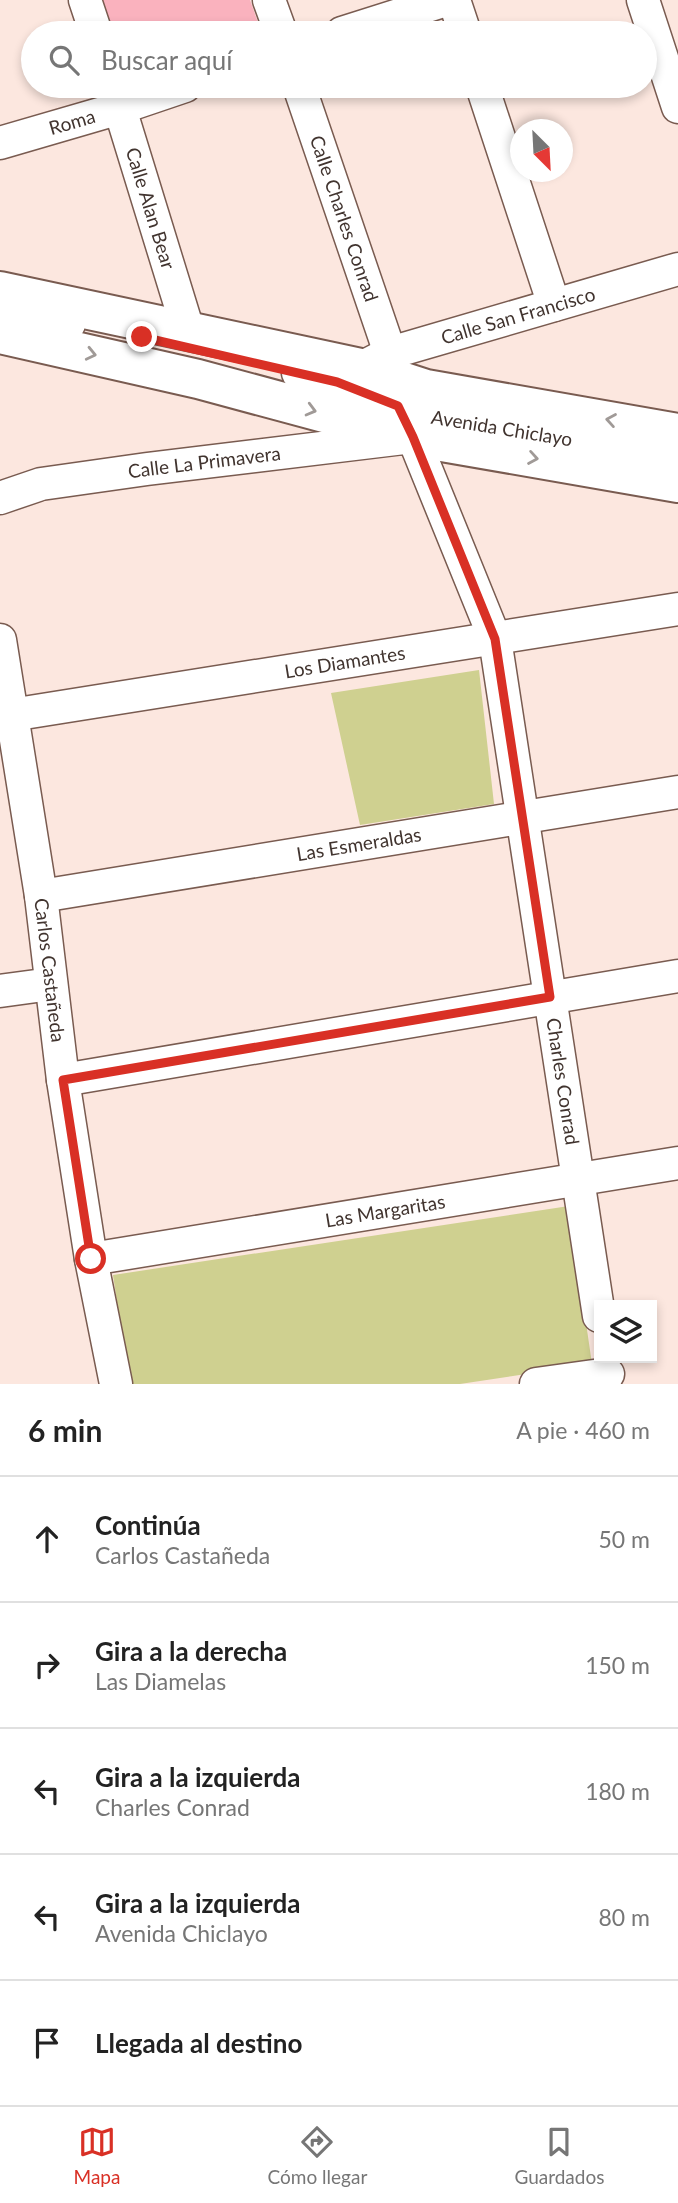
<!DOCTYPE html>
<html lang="es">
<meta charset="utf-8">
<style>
:root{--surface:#fff;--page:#f6f6f6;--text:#222;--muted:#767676;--line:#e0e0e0;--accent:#d93025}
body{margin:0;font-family:Lato,sans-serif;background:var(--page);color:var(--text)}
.controls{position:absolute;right:21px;bottom:21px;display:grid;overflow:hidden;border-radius:0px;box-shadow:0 4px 10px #0003}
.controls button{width:63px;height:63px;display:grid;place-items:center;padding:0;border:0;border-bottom:2px solid var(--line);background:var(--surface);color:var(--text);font:35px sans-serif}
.compass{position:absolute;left:510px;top:119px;width:63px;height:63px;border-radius:50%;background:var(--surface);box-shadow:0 4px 10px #0003;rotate:156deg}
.stop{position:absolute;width:21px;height:21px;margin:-16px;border:5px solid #d93025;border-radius:50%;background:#fff}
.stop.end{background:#d93025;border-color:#fff;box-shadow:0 2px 7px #0008}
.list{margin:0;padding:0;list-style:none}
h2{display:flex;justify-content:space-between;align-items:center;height:91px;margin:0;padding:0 28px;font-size:30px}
h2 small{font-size:23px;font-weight:400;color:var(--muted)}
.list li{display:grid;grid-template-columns:46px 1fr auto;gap:21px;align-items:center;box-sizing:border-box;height:126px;padding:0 28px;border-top:2px solid var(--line)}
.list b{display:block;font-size:26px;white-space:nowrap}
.list p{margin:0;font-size:23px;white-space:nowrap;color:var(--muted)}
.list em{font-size:23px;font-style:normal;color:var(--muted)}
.icon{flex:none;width:38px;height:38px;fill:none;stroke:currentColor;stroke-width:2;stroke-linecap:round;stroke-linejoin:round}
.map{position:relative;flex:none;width:678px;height:1384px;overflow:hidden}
.search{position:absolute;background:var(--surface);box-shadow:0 4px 10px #0003;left:21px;right:21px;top:21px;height:77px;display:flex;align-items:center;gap:18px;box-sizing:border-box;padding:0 24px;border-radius:38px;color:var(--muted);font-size:26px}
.sheet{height:721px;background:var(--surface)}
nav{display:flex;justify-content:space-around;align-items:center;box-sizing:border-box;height:98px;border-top:2px solid var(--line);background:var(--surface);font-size:19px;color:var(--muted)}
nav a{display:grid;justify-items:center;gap:4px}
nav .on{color:var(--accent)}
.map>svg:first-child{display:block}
</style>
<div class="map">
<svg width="678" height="1384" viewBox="0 0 678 1384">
<rect width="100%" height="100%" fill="#fce7df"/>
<!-- green -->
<path fill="#cfd090" d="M479,670L494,804L360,825L331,693Z
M569,1206L592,1364L460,1384H129L113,1275Z"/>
<!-- building -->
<path fill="#fab2be" d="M100,0H250L260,28L256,33H112Z"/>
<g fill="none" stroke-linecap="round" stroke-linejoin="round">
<defs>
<g id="minor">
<path d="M85,0L96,33"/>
<path d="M269,0L281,33"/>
<path d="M454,0L465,33"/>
<path d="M643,0L678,107"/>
<path d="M342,33L446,0"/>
<path id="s1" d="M113,86L188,330"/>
<path id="s2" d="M299,86L390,353"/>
<path d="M482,86L554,305"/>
<path id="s3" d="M0,143L120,108L185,86"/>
<path d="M0,312L69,324"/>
<path id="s4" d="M361,368L390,353L678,269"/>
<path id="s5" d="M298,373L336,382L398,406L434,417L678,457"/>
<path id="s6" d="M398,406L413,437L495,639L599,1316"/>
<path id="s7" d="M0,498L41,484L147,469L404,438"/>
<path id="s8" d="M0,640L41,896L63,1080L91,1259L116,1384"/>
<path id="s9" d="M11,715L678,609"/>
<path id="s10" d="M41,896L678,792"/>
<path d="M0,991L51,984"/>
<path d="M63,1080L678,976"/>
<path id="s11" d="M91,1259L678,1163"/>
<path d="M536,1384L608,1374"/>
</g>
<path id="major" d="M0,291L361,368L426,389L678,433
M0,334L198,379L413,437L678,483"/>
</defs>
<!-- minor casing -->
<use href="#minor" stroke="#795b50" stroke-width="35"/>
<!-- major casing -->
<use href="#major" stroke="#795b50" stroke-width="42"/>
<!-- minor -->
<use href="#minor" stroke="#fff" stroke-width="32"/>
<!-- major -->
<use href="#major" stroke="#fff" stroke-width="38"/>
</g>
<!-- one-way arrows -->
<defs><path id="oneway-chevron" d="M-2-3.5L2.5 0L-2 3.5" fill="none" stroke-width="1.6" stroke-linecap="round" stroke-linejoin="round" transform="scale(1.75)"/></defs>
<g stroke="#a09a97">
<use href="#oneway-chevron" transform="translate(91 354) rotate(13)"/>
<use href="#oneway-chevron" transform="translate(311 410) rotate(15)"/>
<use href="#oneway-chevron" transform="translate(611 420) rotate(-170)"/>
<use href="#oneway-chevron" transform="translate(533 458) rotate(10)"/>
</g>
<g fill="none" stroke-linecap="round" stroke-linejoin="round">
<!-- route -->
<path stroke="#d93025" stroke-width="9" d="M91,1259L63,1080L550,997L495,639L413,437L398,406L337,382L142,337"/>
</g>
<g text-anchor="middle" stroke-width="6" stroke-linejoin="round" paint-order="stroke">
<!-- street labels -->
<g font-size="19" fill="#41342f" stroke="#fff">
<text dy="7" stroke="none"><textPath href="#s3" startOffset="75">Roma</textPath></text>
<text dy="7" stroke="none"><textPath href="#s1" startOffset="128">Calle Alan Bear</textPath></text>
<text dy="7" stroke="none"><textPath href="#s2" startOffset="140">Calle Charles Conrad</textPath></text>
<text dy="7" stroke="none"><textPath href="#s4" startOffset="166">Calle San Francisco</textPath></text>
<text dy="7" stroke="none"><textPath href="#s5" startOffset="212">Avenida Chiclayo</textPath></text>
<text dy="7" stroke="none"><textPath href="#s7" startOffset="208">Calle La Primavera</textPath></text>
<text dy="7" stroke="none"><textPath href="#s9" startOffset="338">Los Diamantes</textPath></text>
<text dy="7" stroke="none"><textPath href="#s10" startOffset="322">Las Esmeraldas</textPath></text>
<text dy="7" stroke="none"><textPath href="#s8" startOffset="334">Carlos Castañeda</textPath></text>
<text dy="7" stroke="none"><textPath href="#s6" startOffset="700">Charles Conrad</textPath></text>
<text dy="7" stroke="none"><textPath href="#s11" startOffset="298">Las Margaritas</textPath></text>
</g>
</g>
</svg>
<div class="controls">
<button><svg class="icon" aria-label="layers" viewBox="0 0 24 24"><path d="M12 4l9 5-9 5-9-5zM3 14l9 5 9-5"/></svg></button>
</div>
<svg class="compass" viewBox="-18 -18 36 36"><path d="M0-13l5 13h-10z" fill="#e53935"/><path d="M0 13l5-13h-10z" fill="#767676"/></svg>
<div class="stop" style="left:91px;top:1259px"></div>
<div class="stop end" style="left:142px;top:337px"></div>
<div class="search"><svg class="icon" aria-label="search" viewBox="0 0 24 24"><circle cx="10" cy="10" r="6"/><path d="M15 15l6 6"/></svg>Buscar aquí</div>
</div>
<section class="sheet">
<h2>6 min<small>A pie · 460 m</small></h2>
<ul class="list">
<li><svg class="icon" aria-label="ahead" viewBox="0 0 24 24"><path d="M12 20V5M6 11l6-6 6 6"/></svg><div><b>Continúa</b><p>Carlos Castañeda</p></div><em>50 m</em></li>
<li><svg class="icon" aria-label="right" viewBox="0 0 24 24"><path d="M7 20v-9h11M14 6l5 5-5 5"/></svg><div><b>Gira a la derecha</b><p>Las Diamelas</p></div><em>150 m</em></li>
<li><svg class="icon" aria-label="left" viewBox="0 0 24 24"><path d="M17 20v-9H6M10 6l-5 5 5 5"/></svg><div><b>Gira a la izquierda</b><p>Charles Conrad</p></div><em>180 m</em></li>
<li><svg class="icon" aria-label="left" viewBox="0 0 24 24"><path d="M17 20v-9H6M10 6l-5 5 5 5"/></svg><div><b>Gira a la izquierda</b><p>Avenida Chiclayo</p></div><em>80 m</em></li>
<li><svg class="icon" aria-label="arrive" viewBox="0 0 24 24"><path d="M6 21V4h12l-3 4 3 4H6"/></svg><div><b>Llegada al destino</b></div></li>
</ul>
</section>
<nav>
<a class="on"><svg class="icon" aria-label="map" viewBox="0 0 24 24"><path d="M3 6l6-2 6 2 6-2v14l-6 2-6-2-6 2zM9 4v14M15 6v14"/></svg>Mapa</a>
<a><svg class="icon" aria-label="directions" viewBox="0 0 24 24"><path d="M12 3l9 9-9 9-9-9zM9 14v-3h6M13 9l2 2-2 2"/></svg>Cómo llegar</a>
<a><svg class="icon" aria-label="saved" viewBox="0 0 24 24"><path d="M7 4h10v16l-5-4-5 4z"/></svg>Guardados</a>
</nav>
